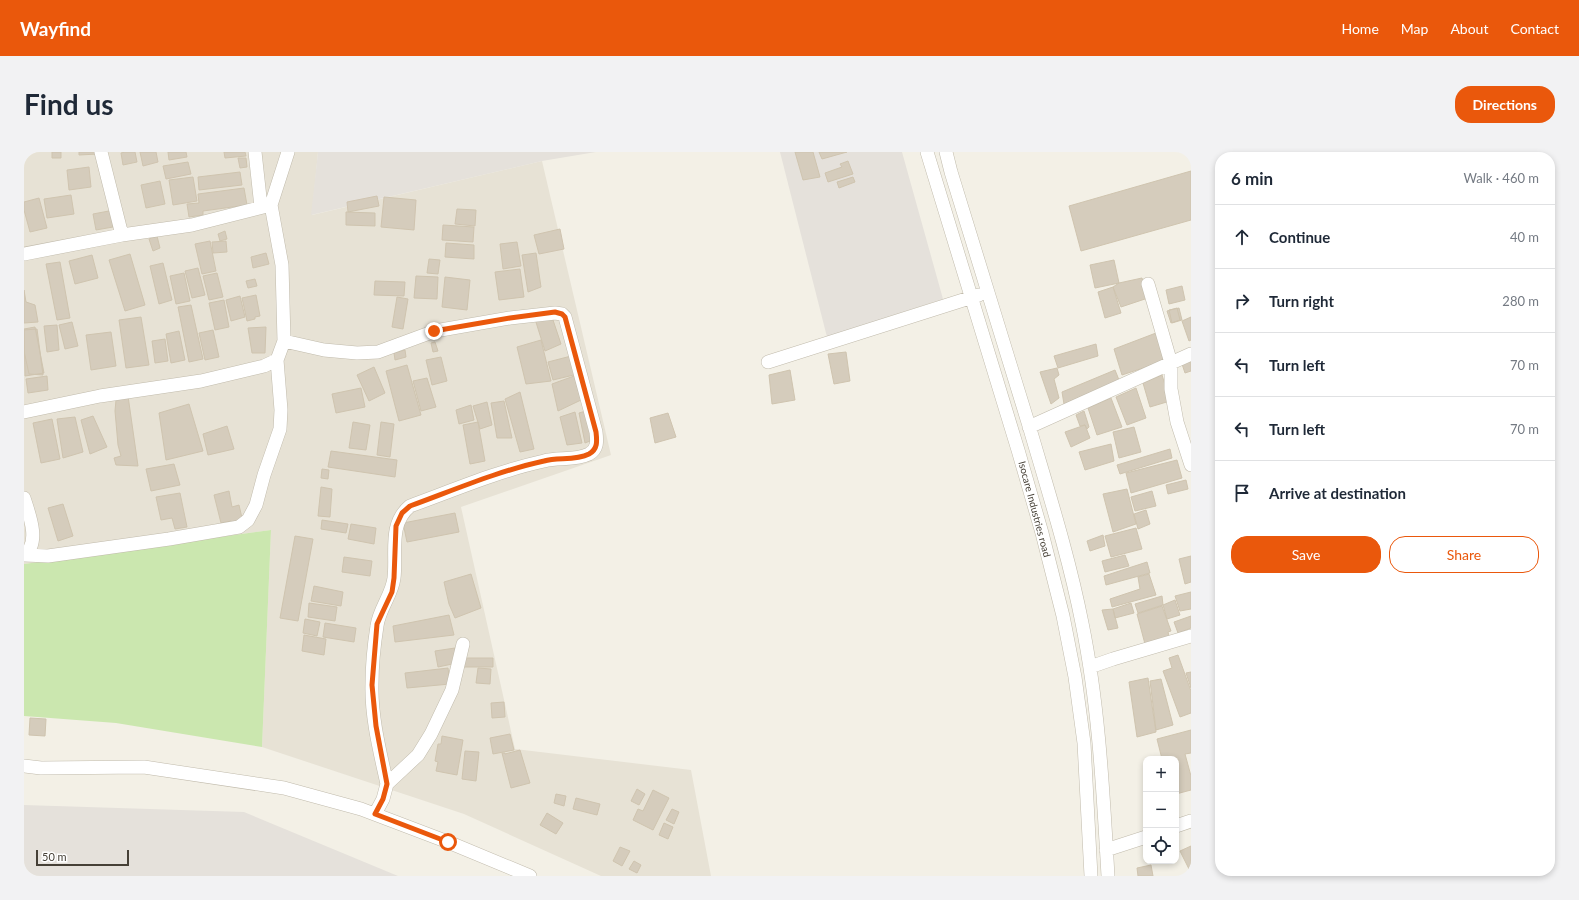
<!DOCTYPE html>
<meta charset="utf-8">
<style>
:root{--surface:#fff;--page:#f2f2f3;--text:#1f2937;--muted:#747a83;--line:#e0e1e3;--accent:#ea580c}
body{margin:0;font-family:Lato,sans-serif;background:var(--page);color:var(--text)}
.controls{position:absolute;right:12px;bottom:12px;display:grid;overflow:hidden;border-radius:8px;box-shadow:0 2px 6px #0003}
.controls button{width:36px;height:36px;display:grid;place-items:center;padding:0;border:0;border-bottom:1px solid var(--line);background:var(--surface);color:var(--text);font:20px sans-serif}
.scale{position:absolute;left:12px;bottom:10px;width:93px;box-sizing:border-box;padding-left:4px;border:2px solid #464036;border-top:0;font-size:11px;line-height:14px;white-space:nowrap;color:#464036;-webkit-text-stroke:3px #fff;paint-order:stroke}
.stop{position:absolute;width:12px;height:12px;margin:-9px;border:3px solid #ea580c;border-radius:50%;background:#fff}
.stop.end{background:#ea580c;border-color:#fff;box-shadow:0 1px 4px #0008}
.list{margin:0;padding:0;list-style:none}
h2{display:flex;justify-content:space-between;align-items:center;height:52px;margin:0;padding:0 16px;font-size:17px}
h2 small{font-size:13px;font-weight:400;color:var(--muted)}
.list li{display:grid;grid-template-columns:26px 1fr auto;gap:12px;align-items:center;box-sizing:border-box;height:64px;padding:0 16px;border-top:1px solid var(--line)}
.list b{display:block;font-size:15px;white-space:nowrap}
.list em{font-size:13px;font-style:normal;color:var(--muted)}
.actions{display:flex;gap:8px;padding:12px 16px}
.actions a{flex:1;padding:9px 0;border:1px solid var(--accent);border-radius:16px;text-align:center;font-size:14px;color:var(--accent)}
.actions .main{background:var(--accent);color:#fff}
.icon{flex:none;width:22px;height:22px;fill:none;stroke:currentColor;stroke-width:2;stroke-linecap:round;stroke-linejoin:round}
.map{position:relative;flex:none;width:1167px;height:724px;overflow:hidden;border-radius:16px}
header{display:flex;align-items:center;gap:24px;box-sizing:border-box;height:56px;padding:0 20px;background:var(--accent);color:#fff}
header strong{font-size:19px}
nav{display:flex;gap:22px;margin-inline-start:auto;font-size:14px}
.intro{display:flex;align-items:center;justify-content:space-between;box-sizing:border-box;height:96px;padding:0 24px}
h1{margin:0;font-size:28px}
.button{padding:10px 18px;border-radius:16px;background:var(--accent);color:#fff;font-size:14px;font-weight:700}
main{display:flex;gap:24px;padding:0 24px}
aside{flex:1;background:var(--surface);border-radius:16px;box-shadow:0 2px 6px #0003}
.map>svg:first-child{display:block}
</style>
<header>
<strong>Wayfind</strong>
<nav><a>Home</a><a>Map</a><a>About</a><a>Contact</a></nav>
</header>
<div class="intro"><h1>Find us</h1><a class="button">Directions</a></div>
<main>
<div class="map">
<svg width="1167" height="724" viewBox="0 0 1167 724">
<rect width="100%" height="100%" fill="#f3f0e6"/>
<!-- residential -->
<path fill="#e7e2d5" d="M0,0H294L288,63L518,9L587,303L437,355L491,597L667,618L687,724H577L440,662L238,595L247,378L0,412Z"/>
<!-- industrial -->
<path fill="#e5e1db" d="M294,0H572L518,9L287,63Z
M756,0H878L919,147L803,185Z
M0,653L220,660L374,724H0Z"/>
<!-- green -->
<path fill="#cbe7af" d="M247,378L238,595L92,571L0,564V412Z"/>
<!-- building -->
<path fill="#d5ccbc" stroke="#cfc4af" d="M28,0H37V6H28Z
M55,0H74V2L55,3Z
M101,0H111L113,10L99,13L97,1Z
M116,0H132L134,10L119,14Z
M144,0H162L163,5L145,8Z
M200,0H221L222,4L201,6Z
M771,0H789L796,25L779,28Z
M795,0H823L798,7Z
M214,6H222L223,15L216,16Z
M824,9L829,22L804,30L801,21L818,15L816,12Z
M164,10L167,22L142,27L139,14Z
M65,15L67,35L45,38L43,18Z
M1167,19V68L1057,99L1045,54Z
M216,20L218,33L175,38L174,25Z
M169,25L173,49L149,53L145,28Z
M829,25L831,30L815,36L813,30Z
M136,29L141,52L122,56L117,33Z
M220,36L223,53L179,59V63L165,65L163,52L175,51L174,42Z
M47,43L50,62L23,66L20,47Z
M353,44L355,54L324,60L323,50Z
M360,45L392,48L390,78L357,75Z
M15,46L23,76L6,80L0,58V50Z
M433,57L452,58L451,74L431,72Z
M90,58L89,75L72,78L69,62Z
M322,60L351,61V74L322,73Z
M419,73L450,75L449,90L418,88Z
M536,77L540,97L515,102L510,83Z
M201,79L203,87L196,89L194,82Z
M133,84L136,96L129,99L125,87Z
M186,89L192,119L178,122L171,92Z
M202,89L203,100L189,101L188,90Z
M493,90L497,114L479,117L476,92Z
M422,91L450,93V107L421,105Z
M242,101L245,112L229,116L227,105Z
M512,101L517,135L504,140L498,103Z
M106,102L121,153L101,159L85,108Z
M68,103L74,126L51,132L45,109Z
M405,107L416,108L414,122L403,121Z
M1090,108L1095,131L1071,136L1066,113Z
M36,110L46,166L33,168L22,112Z
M139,111L148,148L135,152L126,114Z
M174,116L181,143L168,146L161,119Z
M496,117L500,145L475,148L471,120Z
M160,121L166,149L152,152L146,124Z
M193,121L199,145L185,148L179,124Z
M392,124L414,125L413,147L390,146Z
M421,125L446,128L443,158L418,155Z
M1118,126L1124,146L1097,155L1089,135L1095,131Z
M231,127L233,134L224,136L222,129Z
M351,129L381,130L380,144L350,143Z
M1158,134L1161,148L1145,152L1142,138Z
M1089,135L1097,161L1081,166L1074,140Z
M0,138L2,150L11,153L14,170L0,171Z
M232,143L236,164L231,165V167L223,169L218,146Z
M216,144L221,165L207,169L202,148Z
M373,145L384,147L379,177L368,175Z
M200,148L205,175L191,178L185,151Z
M167,153L179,207L165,210L154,155Z
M1153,156L1156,168L1147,171L1143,159Z
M1155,156L1158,168L1148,171L1145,158Z
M117,165L125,213L102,216L95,168Z
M528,165L537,192L521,199L511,167Z
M1167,165V188L1165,189L1158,169Z
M48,170L54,194L41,197L35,173Z
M33,173L35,198L23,200L20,174Z
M11,175L20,221L1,224L0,177Z
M242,175L241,201H228L224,176Z
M13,177L19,223L5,222L0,199V178Z
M189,178L195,205L181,208L175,181Z
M155,179L161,208L147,211L142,182Z
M87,180L92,214L67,218L62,183Z
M1132,181L1143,208L1098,223L1090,197Z
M141,187L144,209L131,211L128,189Z
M517,188L527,229L502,232L493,195Z
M411,190L414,199L409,200L407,191Z
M1072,192L1074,204L1034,216L1030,204Z
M381,198L382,205L371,208L370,201Z
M822,200L826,229L810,232L804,202Z
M551,203L554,222L529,228L524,210Z
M417,205L423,229L408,233L402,208Z
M1167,206V219L1161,221L1157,209Z
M383,213L397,263L375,269L362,219Z
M350,215L361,241L345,249L333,223Z
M1033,216L1035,223L1030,227L1035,246L1027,252L1016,220Z
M766,218L771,248L748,252L745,223Z
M1091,218L1095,228L1040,252L1038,240Z
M1138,223L1146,249L1126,255L1119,231Z
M23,224L24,238L4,241L2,227Z
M550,224L557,248L534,259L528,232Z
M403,226L412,255L397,259L389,229Z
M337,236L341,255L312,261L308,242Z
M1112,236L1122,266L1103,273L1092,245Z
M496,240L510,297L496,300L481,247Z
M104,244L114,314L92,313L90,306L97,304L94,293L91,259L92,248Z
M1087,246L1098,275L1073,283L1064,256Z
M480,249L488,286H473L467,251Z
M463,250L468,273L456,277L449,254Z
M165,252L179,299L142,308L135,261Z
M447,253L450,268L435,272L432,258Z
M565,258L571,287L561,291L555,261Z
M1060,259L1065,275L1063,277L1061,273L1056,274L1052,263Z
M551,260L558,291L543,293L536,265Z
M644,261L652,285L631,291L626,266Z
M69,264L83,295L66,302L57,268Z
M51,265L59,300L39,306L33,267Z
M28,267L36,307L17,311L9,271Z
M329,270L346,273L342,298L325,296Z
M357,270L370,272L366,305L353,303Z
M454,270L461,309L446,312L439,273Z
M1061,273L1066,286L1047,295L1041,280Z
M203,274L210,297L184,303L179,282Z
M1110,275L1117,300L1095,306L1089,280Z
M1087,292L1090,309L1061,318L1055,300Z
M1146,297L1148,306L1096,322L1093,313Z
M307,299L373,308L371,325L304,315Z
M1153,308L1158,326L1107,341L1102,321Z
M150,312L156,333L127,339L122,317Z
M298,317L305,318L304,327L297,326Z
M1162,328L1164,337L1144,342L1142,333Z
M297,335L308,337L306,365L294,364Z
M1103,337L1112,372L1089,380L1079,342Z
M205,339L208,355L215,353L218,366L212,373L207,369L197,371L190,343Z
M1128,339L1132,354L1111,359L1107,345Z
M156,341L163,375L151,377L148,366L137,368L132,345Z
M39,352L49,384L34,389L24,356Z
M1122,358L1126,372L1114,377L1110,362Z
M431,361L435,380L383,390L379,371Z
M298,368L324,372L322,381L297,377Z
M327,372L352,376L350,392L324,387Z
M1112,376L1118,397L1087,405L1081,384Z
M1079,383L1081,394L1066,399L1063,389Z
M271,384L289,387L274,469L256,466Z
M1101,403L1105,414L1081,420L1078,409Z
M1167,404V430L1161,432L1155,407Z
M320,405L348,409L346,424L318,420Z
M1123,410L1126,421L1082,433L1080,424Z
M447,422L457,456L431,466L425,452L420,430Z
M1125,422L1132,443L1088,455L1086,447L1116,437L1114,425Z
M290,434L319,440L317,454L287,449Z
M1167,440V457L1156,459L1151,444Z
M1138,444L1139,453L1114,461L1111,452Z
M1151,448L1156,463L1143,467L1139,453Z
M285,451L313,455L311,469L284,465Z
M1107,451L1110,461L1091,466L1089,457Z
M1138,454L1147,479L1144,480L1145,484L1121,492L1113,462Z
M1089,457L1094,476L1084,478L1078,458Z
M425,463L430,483L371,490L369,474Z
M1167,464V476L1154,481L1150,470Z
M281,467L296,470L293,484L279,481Z
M301,471L332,476L330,490L299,485Z
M280,483L302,487L300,503L278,499Z
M431,496L433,511L414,515L411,499Z
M1154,503L1167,539V561L1156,565L1139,519L1148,516L1145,506Z
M439,506H469V515H439Z
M424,516L426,532L383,536L381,521Z
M454,516L467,517L466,532L452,531Z
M1167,520V536L1162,521Z
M1124,526L1132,580L1113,585L1105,530Z
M1137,527L1149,573L1132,578L1126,529Z
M480,550L481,565L468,566L467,551Z
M6,566L22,567L21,584L5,583Z
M1167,578V601L1161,602L1167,624V638L1152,642V607H1138L1133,587Z
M486,582L490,598L469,602L466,586Z
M418,584L439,588L433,623L412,619L414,610L411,609L414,592H417Z
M496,598L506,631L487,636L478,601H481V602Z
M441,599L455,600L452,629L438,627Z
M613,637L621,642L615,653L607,649Z
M629,638L645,646L629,678L609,668L614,657L619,659Z
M532,642L542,644L540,654L530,651Z
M552,646L576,652L573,663L549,657Z
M648,657L655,660L650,672L642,668Z
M523,661L539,671L532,682L516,673Z
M640,671L649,675L644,687L635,683Z
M1167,694V717H1165L1156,699Z
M596,695L606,699L598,714L589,709Z
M610,709L617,713L613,721L605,717Z
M1127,713L1129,724H1114L1113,716Z"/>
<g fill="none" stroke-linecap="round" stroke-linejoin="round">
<defs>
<path id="minor" d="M77,0L98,83
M231,0L237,55
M903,0L994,298L1018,381L1039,464L1051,525L1060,591L1067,724
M922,0L927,20C953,106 980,191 1006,277C1025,342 1045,405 1058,471C1075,554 1079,639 1084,724
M0,102L98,83L168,73L247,53
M1124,132L1147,211V237L1153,270L1167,313
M260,189L300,198L333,201L354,200L411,179L486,166L531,161L538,162L541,165L572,280C573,289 574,297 565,302C551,309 534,305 520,309C474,319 430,338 386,354C364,372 373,401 370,426C368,443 355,457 353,474C350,493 348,513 348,532C347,565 356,600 363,632
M744,210L955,143
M0,260L76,244L177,229L240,214L253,208
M1005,275L1167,202
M0,346C5,362 17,391 0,403
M1,403L24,404L145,387L215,375L224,368L232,353L240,323L256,277L257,258L253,208L260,189L258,113L247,53L264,0
M1066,515L1089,507L1167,484
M0,614L17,616L120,615L260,636L337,657L424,690L506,724
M351,662L359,647L363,632L394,603L407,582L428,538L439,492
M1152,674L1167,669
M1082,698L1122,685"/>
</defs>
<!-- minor casing -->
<use href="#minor" stroke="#c1bbac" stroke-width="14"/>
<!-- minor -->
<use href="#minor" stroke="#fff" stroke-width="13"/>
</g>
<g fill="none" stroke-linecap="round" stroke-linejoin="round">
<!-- route -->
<path stroke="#ea580c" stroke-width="5" d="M410,179L486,166L531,160L538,162L541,165L572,280C573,289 574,297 565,302C551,309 534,305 520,309C474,319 430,338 386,354L378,361L372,374L370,426L368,440L353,472L348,533L352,574L363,632L359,647L351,662L424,690"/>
</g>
<g text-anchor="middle" stroke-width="3" stroke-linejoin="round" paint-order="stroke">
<!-- street labels -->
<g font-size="10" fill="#464036" stroke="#fff">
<text transform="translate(1011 357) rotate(75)" y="4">Isocare Industries road</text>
</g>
</g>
</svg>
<div class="controls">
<button>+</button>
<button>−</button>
<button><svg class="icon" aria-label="locate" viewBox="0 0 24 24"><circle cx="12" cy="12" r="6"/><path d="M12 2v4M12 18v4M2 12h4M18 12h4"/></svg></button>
</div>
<div class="scale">50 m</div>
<div class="stop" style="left:424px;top:690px"></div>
<div class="stop end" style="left:410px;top:179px"></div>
</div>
<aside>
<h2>6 min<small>Walk · 460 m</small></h2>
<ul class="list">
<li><svg class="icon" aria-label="ahead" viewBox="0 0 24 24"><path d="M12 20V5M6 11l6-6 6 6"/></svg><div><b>Continue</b></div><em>40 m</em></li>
<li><svg class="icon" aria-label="right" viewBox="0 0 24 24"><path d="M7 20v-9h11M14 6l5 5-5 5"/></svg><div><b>Turn right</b></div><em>280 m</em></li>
<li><svg class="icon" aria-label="left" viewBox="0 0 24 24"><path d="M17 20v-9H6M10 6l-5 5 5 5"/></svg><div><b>Turn left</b></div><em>70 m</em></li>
<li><svg class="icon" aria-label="left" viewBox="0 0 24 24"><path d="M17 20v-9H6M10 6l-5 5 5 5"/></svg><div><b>Turn left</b></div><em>70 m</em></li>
<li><svg class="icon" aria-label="arrive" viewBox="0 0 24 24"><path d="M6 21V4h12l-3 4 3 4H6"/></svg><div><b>Arrive at destination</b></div></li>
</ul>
<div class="actions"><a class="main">Save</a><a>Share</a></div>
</aside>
</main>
